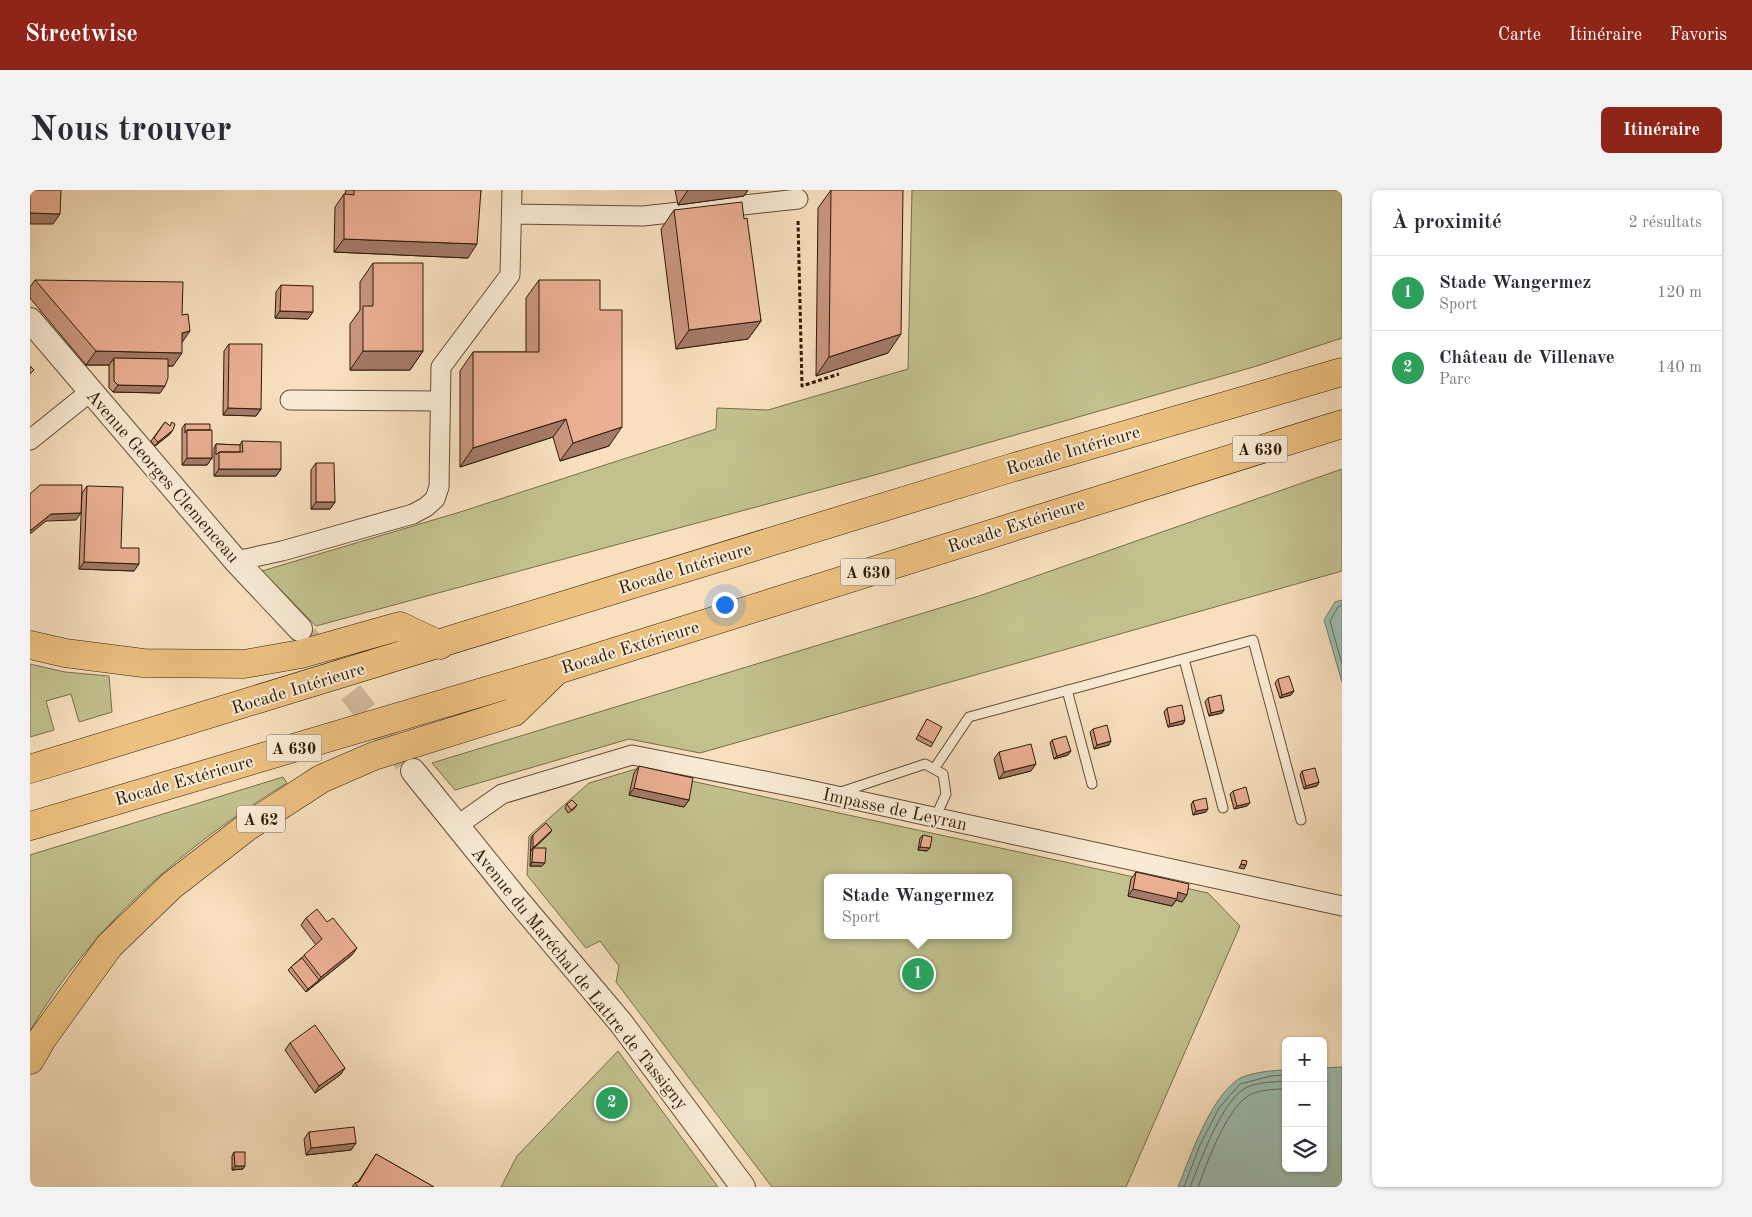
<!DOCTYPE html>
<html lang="fr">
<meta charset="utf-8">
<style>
:root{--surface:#fff;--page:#f2f2f3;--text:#2b2b33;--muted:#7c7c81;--line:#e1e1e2;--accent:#8f2418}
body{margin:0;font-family:"Old Standard TT",serif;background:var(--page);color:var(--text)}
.controls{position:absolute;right:15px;bottom:15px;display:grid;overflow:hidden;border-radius:8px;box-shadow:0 1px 4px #0004}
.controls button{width:45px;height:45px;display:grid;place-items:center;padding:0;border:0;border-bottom:1px solid var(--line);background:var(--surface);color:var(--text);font:25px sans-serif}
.you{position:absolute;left:694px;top:414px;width:18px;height:18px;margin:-12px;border:4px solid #fff;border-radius:50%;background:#1a73e8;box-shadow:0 0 0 8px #1a73e833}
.badge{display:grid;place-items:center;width:32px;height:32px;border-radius:50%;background:var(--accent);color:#fff;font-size:16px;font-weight:700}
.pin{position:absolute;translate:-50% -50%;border:2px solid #fff;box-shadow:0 1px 5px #0006}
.popup{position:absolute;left:794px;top:684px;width:188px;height:65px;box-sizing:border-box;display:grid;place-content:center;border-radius:8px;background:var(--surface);filter:drop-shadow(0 1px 4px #0005);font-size:16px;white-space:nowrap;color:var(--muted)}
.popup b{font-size:19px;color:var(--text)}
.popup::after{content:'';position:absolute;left:50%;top:100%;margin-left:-10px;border:10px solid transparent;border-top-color:var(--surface)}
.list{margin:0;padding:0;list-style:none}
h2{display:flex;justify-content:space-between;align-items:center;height:65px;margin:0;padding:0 20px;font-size:21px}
h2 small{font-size:16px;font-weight:400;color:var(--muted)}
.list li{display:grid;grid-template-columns:32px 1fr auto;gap:15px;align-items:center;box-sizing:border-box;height:75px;padding:0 20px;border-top:1px solid var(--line)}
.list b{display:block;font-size:19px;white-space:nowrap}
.list p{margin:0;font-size:16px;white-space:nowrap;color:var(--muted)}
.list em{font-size:16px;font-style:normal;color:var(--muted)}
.icon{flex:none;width:28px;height:28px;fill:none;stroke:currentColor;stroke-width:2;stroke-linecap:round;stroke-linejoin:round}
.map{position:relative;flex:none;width:1312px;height:997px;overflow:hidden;border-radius:8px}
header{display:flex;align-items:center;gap:30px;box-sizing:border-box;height:70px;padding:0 25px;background:var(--accent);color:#fff}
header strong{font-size:24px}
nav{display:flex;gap:28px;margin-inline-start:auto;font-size:18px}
.intro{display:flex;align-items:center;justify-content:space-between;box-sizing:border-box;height:120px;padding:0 30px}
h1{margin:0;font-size:35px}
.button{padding:12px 22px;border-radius:8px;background:var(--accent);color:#fff;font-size:18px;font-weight:700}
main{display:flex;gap:30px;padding:0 30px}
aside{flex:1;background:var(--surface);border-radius:8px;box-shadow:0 1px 4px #0004}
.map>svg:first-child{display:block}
</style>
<header>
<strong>Streetwise</strong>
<nav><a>Carte</a><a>Itinéraire</a><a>Favoris</a></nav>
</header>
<div class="intro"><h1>Nous trouver</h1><a class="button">Itinéraire</a></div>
<main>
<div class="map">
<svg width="1312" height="997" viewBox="0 0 1312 997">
<rect width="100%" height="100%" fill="#f8e0be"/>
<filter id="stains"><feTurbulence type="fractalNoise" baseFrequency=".004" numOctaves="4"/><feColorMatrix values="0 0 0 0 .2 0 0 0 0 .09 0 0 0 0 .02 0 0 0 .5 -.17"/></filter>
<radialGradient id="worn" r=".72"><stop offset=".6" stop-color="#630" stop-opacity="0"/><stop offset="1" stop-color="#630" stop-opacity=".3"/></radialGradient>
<!-- green -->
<path fill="#c2c18e" stroke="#786e4a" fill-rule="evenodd" d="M882,0H1312V148L1227,176L852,283L286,436L232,381L430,322L686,239L687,218L738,220L878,179Z
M1312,279V381L670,563L599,549L425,600L402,573L949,406Z
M0,474L35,482L79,486L82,522L49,532L41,504L16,511L24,540L0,547Z
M606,579L1178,703L1210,736L1096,997H742L586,792L589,776L570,751L556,758L497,685L499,646L559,593ZM798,688H978V745H798Z
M253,587L257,593C154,656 61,736 0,841V665Z
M588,861L688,997H471L487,966Z"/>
<!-- water -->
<path fill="#9dbdaf" stroke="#707c6c" d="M1312,410V492L1294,430L1305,412Z
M1312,877V997H1148C1161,965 1179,911 1207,890C1216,883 1244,880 1256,880V978H1293V878Z"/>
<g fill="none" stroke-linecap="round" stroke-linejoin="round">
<!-- shore -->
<path stroke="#656c5b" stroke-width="1" d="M1312,415L1308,417L1300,431L1312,474
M1154,997L1170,955L1189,918L1210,894L1241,886L1256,885
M1160,997C1170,972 1191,913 1214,899C1224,892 1244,892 1256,891
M1168,997C1177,973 1196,920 1218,906C1227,900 1245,899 1256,899"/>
<!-- tertiary-tunnel -->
<path stroke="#cfb899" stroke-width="24" stroke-dasharray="24 12" stroke-linecap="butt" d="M276,446L376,572"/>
<defs>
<path id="service" d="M1154,469L1193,618
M1037,500L1062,594
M904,579L939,527L1223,450L1271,630
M808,603L895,574L913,584L916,604L905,628"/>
<path id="minor" d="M482,24L613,26L768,9
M260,210L410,211
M0,250L61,201
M206,371L252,361L383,324L396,317L405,309L409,297L411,177L480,85L482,0
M428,635L472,604L602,565L775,599L1312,716"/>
<path id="tertiary" d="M0,130L206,371L270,439
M383,581L488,711L591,833L713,997"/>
<path id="motorway" d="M0,455L35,463L113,473L214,474L271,464L370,436L410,455
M0,579L981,278L1312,182
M0,636L527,480L1312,234
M0,870L12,849L79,756L141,696L217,637L291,589L344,566L484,522L525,482"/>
</defs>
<!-- service casing -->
<use href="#service" stroke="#604c35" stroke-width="11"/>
<!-- minor casing -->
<use href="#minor" stroke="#604c35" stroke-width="21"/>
<!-- tertiary casing -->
<use href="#tertiary" stroke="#604c35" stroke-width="26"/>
<!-- motorway casing -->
<use href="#motorway" stroke="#2d1a07" stroke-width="29"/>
<!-- path -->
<path stroke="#2d1a07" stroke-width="3" stroke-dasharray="4 2.5" stroke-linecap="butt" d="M768,31L772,196L809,184"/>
<!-- service -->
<use href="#service" stroke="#faebd5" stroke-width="9"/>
<!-- minor -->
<use href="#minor" stroke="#faebd5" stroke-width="19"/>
<!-- tertiary -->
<use href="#tertiary" stroke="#faebd5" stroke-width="24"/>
<!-- motorway -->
<use href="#motorway" stroke="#ecc07f" stroke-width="28"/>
</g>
<!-- wall -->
<path fill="#ca967f" stroke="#2d1a07" d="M316,0H451L438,68L304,62L305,17L314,4H315Z
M645,0H718L714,6L648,15Z
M801,0L858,163L786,186L788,18Z
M644,20L714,29L731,131L718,149L646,159L631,39Z
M343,73L393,161L380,180H320V134L330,120V92Z
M5,90L152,152L143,176H138L130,203L83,202L79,198V175H56L0,108V97Z
M509,90L570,120L579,256L530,271L523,247L430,277V181L443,162H496V108Z
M251,95L278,129L245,128L246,102Z
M199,154L231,219L226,226L193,225L194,161Z
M135,232L140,236L142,232L140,244L125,256L121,251Z
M155,234L180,240L182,268L177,275H152V238Z
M212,251L251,279L246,286H184V258L186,254L210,255Z
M286,273L305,312L300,319H281V280Z
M57,296L91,358L104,381L49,379L52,303Z
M1248,489L1264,501L1261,505L1250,508L1245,493Z
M1178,508L1194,520L1192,523L1179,526L1175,512Z
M1137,518L1155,530L1153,534L1138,537L1134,522Z
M897,529L903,553L901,557L886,549Z
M1063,539L1079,555L1064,559L1060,542Z
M1022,550L1038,565L1024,569L1020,553Z
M969,562L1001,581L969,589L964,569Z
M609,576L659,610L654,617L599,605L604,583Z
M1272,581L1289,592L1287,596L1274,599L1270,585Z
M1203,601L1220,613L1217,616L1204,619L1200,604Z
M1163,611L1176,622L1163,625L1161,615Z
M537,614L547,615L544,619L538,623L535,618Z
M520,643L504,658L515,673L512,676H500L501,648L503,645Z
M893,645L900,658L897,661L888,660L890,648Z
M1106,682L1152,712L1146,710L1142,716L1098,706L1101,689Z
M276,728L322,765L276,802L258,780L261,777L286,755L271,735Z
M260,853L315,878L310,885L285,903L255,860Z
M279,942L326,953L321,960L276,965L274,949Z
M204,962L213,979L202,980V966Z
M346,964L404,997H322L325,993L328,992Z"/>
<!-- shaded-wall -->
<path fill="#a47a68" stroke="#2d1a07" d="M658,0H718L714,6L648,15Z
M0,23L30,24L23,34H0Z
M314,49L447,54L438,68L304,62Z
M250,121L283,122L278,129L245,128Z
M731,131L718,149L646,159L659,140Z
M160,141L151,154L152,143Z
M871,144L858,163L786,186L799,167Z
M66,161L152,163L143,176L84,175V168L79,175H56Z
M333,161H393L380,180H320Z
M88,195L135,196L130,203L83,202Z
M198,218L231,219L226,226L193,225Z
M536,229L523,247L430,277L443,258Z
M592,237L579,256L530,271L543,253Z
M143,240L140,244L125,256L128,252Z
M157,268H182L177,275H152Z
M189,279H251L246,286H184Z
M286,312H305L300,319H281Z
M51,323L46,330L16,331L0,344V342L1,340L21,324Z
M54,372L109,374L104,381L49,379Z
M1264,501L1261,505L1250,508L1252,505Z
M1194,520L1192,523L1179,526L1181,523Z
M1155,530L1153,534L1138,537L1140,534Z
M1081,551L1079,555L1064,559L1067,555Z
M1041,561L1038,565L1024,569L1027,566Z
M1006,574L1001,581L969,589L974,582Z
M1289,592L1287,596L1274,599L1276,596Z
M604,598L659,610L654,617L599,605Z
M1220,613L1217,616L1204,619L1207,616Z
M1178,619L1176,622L1163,625L1166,621Z
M522,640L520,643L503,659V658L501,661L503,658Z
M890,657L900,658L897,661L888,660Z
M502,672L515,673L512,676H500Z
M1211,674L1216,675L1214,679L1209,678Z
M1103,699L1148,702L1157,705L1152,712L1146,710L1142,716L1098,706Z
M327,758L322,765L276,802L278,799L289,790L291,787Z
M315,878L310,885L285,903L289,896Z
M326,953L321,960L276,965L281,958Z
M205,976H215L213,979L202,980Z"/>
<!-- building -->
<path fill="#ebaf94" stroke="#2d1a07" d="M0,0H31L30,24L0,23Z
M324,0H451L447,54L314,49V4L324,5Z
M801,0H873L871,144L799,167Z
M712,12L714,29L717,28L731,131L659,140L644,20Z
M343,73H393V161H333V116H343Z
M5,90L153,92L152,125L158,124L160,141L152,143V163L66,161Z
M509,90H570V120H592V237L543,253L536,229L443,258V162H509Z
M251,95L283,96V122L250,121Z
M199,154H232L231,219L198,218Z
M84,168L138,169V188L135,196L88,195L84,191Z
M0,176L4,180L0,184Z
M135,232L140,236L142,232L145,234L143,240L128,252L124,248Z
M155,234H180V240H157L155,243Z
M157,240H182V268H157Z
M212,251L251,252V279H189V262H213Z
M186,254L210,255V262H189L186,265Z
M286,273H304L305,312H286Z
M10,295H52L51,323L21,324L1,340L0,339V304Z
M57,296L93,297L91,358H109V374L54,372Z
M1259,486L1264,501L1252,505L1248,489Z
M1191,505L1194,520L1181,523L1178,508Z
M1152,515L1155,530L1140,534L1137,518Z
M897,529L912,537L903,553L888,545Z
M1077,535L1081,551L1067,555L1063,539Z
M1036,546L1041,561L1027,566L1022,550Z
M1001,554L1006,574L974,582L969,562Z
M609,576L663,588L659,610L604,598Z
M1285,578L1289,592L1276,596L1272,581Z
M1216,597L1220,613L1207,616L1203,601Z
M1176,608L1178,619L1166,621L1163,611Z
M542,610L547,615L541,620L537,614Z
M516,633L522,640L503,658V645Z
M893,645L902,647L900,658L890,657Z
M503,658H516L515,673L502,672Z
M1212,670L1217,671L1216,675L1211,674Z
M1106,682L1159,694L1157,705L1148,702L1147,709L1103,699Z
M287,719L297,732L303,728L327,758L291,787L274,765L292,749L276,728Z
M272,768L289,790L278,799L261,777Z
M285,835L315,878L289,896L260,853Z
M324,937L326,953L281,958L279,942Z
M204,962H215V976H205Z
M346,964L404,997H327V995L325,993L329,992Z"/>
<g text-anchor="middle" stroke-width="4" stroke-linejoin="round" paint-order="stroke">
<!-- shield labels -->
<g fill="#faebd5" stroke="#6a5945" stroke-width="1">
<rect x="1202.5" y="245.5" width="55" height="27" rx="4"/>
<rect x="810.5" y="368.5" width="55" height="27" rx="4"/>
<rect x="236.5" y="544.5" width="55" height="27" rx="4"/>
<rect x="207" y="615.5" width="48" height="27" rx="4"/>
</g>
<g font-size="16" font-weight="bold" fill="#2d1a07">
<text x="1230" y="265">A 630</text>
<text x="838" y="388">A 630</text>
<text x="264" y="564">A 630</text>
<text x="231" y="635">A 62</text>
</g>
<!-- street labels -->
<g font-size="18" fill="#2d1a07" stroke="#faebd5">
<text transform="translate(1043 260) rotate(-16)" y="6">Rocade Intérieure</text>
<text transform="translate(133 286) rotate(49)" y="6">Avenue Georges Clemenceau</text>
<text transform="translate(986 335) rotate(-18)" y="6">Rocade Extérieure</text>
<text transform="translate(655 378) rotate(-17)" y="6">Rocade Intérieure</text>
<text transform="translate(600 457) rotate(-17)" y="6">Rocade Extérieure</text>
<text transform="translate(268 498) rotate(-17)" y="6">Rocade Intérieure</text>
<text transform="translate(154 590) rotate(-16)" y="6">Rocade Extérieure</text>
<text transform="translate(865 619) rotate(12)" y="6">Impasse de Leyran</text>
<text transform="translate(550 788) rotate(51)" y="6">Avenue du Maréchal de Lattre de Tassigny</text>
</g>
</g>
<rect width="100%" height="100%" filter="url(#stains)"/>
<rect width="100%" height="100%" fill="url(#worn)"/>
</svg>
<div class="controls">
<button>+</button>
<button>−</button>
<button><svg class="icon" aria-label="layers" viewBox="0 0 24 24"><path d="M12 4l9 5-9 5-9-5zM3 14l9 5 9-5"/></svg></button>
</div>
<div class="you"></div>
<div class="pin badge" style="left:888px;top:784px;background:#2e9e5b">1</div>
<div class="popup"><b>Stade Wangermez</b>Sport</div>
<div class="pin badge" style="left:582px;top:913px;background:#2e9e5b">2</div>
</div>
<aside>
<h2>À proximité<small>2 résultats</small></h2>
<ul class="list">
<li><span class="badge" style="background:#2e9e5b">1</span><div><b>Stade Wangermez</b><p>Sport</p></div><em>120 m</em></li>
<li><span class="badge" style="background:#2e9e5b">2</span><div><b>Château de Villenave</b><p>Parc</p></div><em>140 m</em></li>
</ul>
</aside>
</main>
